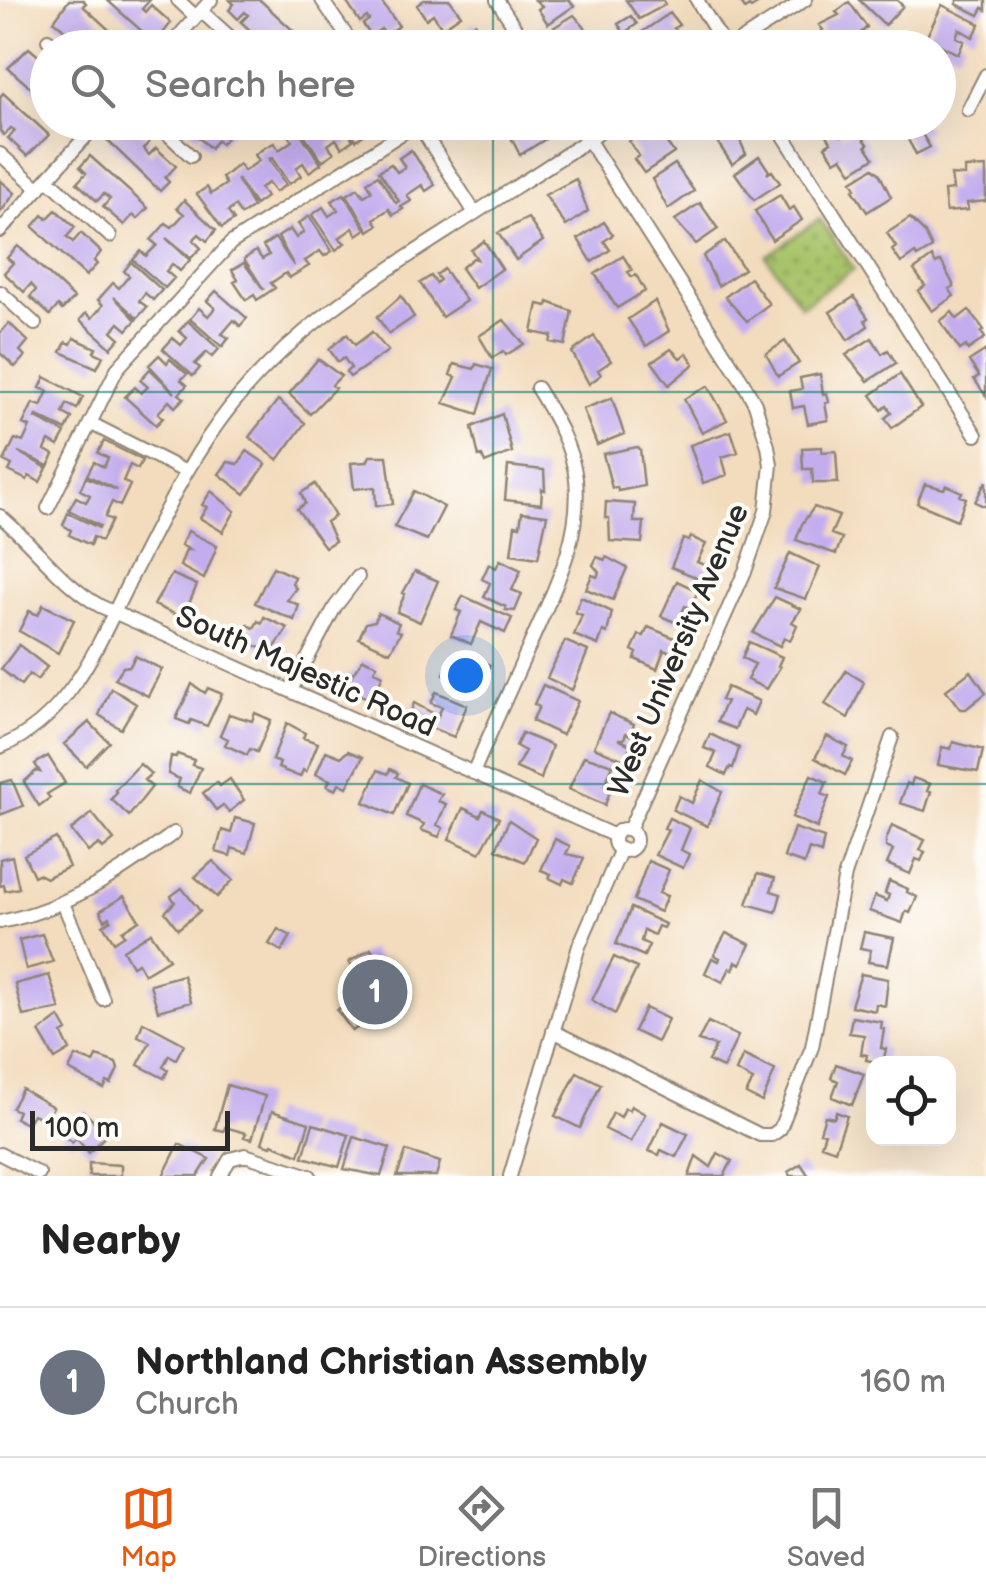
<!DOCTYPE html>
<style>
:root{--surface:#fff;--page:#f2f2f2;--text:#222;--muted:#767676;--line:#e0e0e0;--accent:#ea580c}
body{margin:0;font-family:"Balsamiq Sans",sans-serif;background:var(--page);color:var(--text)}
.controls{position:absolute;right:30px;bottom:30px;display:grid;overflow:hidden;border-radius:20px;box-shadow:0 10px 40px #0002}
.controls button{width:90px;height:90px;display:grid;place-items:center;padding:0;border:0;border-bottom:2px solid var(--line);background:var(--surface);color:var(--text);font:50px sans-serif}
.scale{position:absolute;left:30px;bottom:25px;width:200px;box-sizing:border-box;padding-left:10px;border:5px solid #2b2b2b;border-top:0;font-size:28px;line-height:35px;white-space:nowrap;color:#2b2b2b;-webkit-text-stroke:8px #fdfcf7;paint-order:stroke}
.you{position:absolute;left:465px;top:675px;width:35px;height:35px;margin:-25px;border:8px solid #fff;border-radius:50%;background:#1a73e8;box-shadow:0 0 0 15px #1a73e833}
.badge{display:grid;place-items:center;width:65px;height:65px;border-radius:50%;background:var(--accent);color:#fff;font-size:32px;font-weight:700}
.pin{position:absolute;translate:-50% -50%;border:5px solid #fff;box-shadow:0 2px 10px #0006}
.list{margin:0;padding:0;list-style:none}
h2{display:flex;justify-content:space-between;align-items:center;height:130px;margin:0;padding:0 40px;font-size:42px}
h2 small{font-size:32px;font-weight:400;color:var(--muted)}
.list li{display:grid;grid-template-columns:65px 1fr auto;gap:30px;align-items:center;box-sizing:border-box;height:150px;padding:0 40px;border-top:2px solid var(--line)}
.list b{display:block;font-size:38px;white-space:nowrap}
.list p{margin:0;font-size:32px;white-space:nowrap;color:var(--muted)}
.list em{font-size:32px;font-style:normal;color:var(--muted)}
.icon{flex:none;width:55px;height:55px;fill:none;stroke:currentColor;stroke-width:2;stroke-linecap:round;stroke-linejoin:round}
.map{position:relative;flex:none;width:986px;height:1176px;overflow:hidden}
.search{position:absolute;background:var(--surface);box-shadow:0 10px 40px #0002;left:30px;right:30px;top:30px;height:110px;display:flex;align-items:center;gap:25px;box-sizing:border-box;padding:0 35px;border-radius:55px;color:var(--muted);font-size:38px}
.sheet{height:280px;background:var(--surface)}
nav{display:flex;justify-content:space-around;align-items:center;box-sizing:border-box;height:140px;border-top:2px solid var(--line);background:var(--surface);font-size:28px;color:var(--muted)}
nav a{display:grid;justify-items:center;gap:5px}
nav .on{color:var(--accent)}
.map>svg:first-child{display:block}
</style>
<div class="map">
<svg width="986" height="1176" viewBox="0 0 986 1176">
<defs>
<pattern id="park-dots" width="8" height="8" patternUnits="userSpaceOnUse" patternTransform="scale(2.5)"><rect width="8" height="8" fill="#a8c369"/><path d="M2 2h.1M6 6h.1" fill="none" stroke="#899f57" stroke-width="1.8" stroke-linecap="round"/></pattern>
</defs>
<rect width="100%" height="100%" fill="#fdfcf7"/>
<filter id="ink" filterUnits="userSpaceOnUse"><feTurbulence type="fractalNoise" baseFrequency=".01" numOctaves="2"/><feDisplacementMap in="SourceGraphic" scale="20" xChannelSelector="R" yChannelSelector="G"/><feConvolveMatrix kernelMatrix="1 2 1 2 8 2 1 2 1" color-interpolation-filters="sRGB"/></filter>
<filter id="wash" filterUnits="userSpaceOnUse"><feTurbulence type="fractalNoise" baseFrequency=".0048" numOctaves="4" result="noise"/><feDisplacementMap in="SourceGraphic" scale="40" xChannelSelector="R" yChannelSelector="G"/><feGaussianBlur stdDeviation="2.25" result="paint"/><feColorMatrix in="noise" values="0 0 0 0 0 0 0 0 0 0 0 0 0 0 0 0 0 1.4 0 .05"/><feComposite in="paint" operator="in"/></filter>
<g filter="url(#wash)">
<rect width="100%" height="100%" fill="#f3dcbd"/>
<!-- park -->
<path fill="url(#park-dots)" stroke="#6a774a" stroke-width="2.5" d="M820,219L854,269L801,306L766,256Z"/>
<g id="blocks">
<!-- building -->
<path fill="#c3adee" d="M69,0H83L86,3L83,6L129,48H84L77,41L83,34L80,31L74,38L54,21Z
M107,0H150L142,9L145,12L151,5L171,23L155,43Z
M230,0H260L312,48H270L268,46L274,39L269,34L262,41L241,22L248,15L245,12L238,19L229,10L234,4Z
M345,0H380L399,26L386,35L381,29L371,36L363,24L369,20L367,17L360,22Z
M424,0H450L461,15L442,28L433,14L426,19L417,5Z
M535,0H569L574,6L548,24L538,9L542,6Z
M626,0H663L665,5L639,19Z
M739,0H764L751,8L749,6L745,9Z
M859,0H897L903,6L885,25Z
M958,0H986V10L983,8L979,15L956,4Z
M849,2L867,27L846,48H831L820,33L823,30L819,25L839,15L836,12Z
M942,5L980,24L973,37L959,29L956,37L964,41L958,54L926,38Z
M670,13L679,25L674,28L687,48H652L642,32Z
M574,15L587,30L585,31L593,43L585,48H562L553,28Z
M631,16L637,24L624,33L618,24Z
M475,23L482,33L477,37L480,41L487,36L495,48H446L444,45Z
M29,48L48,64L41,75L44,77L48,73V103L8,68Z
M3,93L49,135L27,156L8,138L15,131L11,128L4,135L0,131V97Z
M131,122L150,141L144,148L146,152L149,155L156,148L176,166L165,178L169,182L160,191L107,140L118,129L122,132Z
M182,122H225L233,130L221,144L217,140L210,148L199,138L206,131L203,129L197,136Z
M304,122L313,125L342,122L353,140L342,148L336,139L328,145L334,153L322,161L298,126Z
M345,122H362L368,132L356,140Z
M503,122H537L547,138L520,155Z
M730,122H742L746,128L737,134L746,154L732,164L712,134Z
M888,122H923L928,131L922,134L930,147L916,154L903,131L896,135Z
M654,124L674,153L644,173L634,159L639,156L629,141Z
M297,128L321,164L309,172L303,163L296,168L301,176L289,184L272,158L269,159L286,185L275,192L268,183L260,188L266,197L255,205L237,179L253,207L241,215L235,206L228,212L234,220L222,228L197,194L207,187L211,194L226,184L222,178L239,164L244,171L259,161L255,155L264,148L274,143L279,150L292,141L288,135Z
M837,128L842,136L855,128L868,144L866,146L874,158L852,172L842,157L835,161L825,146L831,142L827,135Z
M411,150L435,185L426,191L422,185L407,195L411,201L401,207L403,209L393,215L389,209L374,219L378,225L369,231L347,195L358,188L364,196L372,191L367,182L378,175L396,203L399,201L379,171L391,164L397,172L405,167L399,158Z
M90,156L148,208L137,219L133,215L124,225L103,207L110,199L104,194L97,201L77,183L86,173L80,167Z
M759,156L769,171L767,174L772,171L780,183L754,200L735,173Z
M675,164L694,191L668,209L652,179Z
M986,167V201L967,203L968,210L946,212L944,191L953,190L951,175L965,176V168Z
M873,168L879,173L891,197L867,212L853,190L856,188L852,181Z
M576,179L588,211L566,226L545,195Z
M0,180L15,193L0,213Z
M344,194L366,229L357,235L353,228L339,238L345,243L336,250L312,215L323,207L329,216L338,210L332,201Z
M780,195L789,210L794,207L802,220L772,240L755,211Z
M184,200L216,230L207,241L199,234L193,240L201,248L191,258L166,238L190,260L180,271L172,264L166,271L174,278L165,288L133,260L141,251L146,256L157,245L151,240L159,231L166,223L172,227L184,214L177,208Z
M700,203L718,229L696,244L675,220Z
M56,210L75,227L67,237L73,242L81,233L101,252L94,261L97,264L86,276L33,227L43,215L47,219Z
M309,216L332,251L324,256L320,251L305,261L309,266L289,278L286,273L271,283L275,288L257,300L254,295L246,300L234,282L238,280L232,270L244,263L264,290L244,259L256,251L262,259L269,255L263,246L275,238L294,266L278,237L290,229L296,238L304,232L298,224Z
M528,218L543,241L516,260L498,233Z
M910,218L924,232L932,248L917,257L915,253L901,263L892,250L896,247L887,233Z
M604,222L613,235L604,241L610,250L592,262L578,239Z
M484,241L502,269L475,288L461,268L473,258L477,259L471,250Z
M725,241L744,269L718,286L703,256Z
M18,246L74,298L62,310L58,306L50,315L30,297L36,290L31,284L24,292L4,273L13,263L7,258Z
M623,256L632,270L628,272L632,277L636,275L645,291L617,308L595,274Z
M932,257L936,264L941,261L954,286L949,289L954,296L932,311L918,291L925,286L914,270Z
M131,262L162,290L153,300L145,293L139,301L147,307L137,318L114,297L136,320L127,330L119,323L112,331L120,338L111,348L80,320L86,313L92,318L103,305L98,300L105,292L113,283L119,288L129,276L124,271Z
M444,269L466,301L442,317L420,283L431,276L436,283L440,280L436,275Z
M750,278L769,304L747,321L725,297Z
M216,291L247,318L240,326L234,320L222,334L229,338L222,347L190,319L199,308L208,316L215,308L207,301Z
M401,296L414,317L389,334L377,317Z
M854,297L868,318L865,320L868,326L848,340L830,312Z
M655,301L669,331L646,346L628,319Z
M548,302L572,311L565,345L550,342L552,336L532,332L538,304L547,306Z
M969,310L984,330L981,332L985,338L968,350L966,346L960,350L940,321L952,312L957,319Z
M504,320L524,344L506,355L503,351L492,358L479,336Z
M188,321L219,349L212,357L207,352L195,364L200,368L193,376L163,349L173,338L181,345L187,338L179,331Z
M9,323L28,341L20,351L25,356L15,367L0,353V333Z
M372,332L388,351L350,377L346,372L351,368L344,358L338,362L329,349L347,334L355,345Z
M594,336L611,361L598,370L601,375L589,384L572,352Z
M74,338L96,348L94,352L103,356L97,368L61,352L66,342L71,344Z
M872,338L882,354L888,350L896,363L868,381L846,355Z
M785,341L799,363L778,376L766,354Z
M671,349L680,358L687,353L694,364L669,385L652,362Z
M986,350V396L974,379L979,376L969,361Z
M159,355L167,363L170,359L187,374L181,380L187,385L179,394L184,398L175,407L169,401L158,413L163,418L156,425L125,397L135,387L141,393L148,387L140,380L150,369L175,393L149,365Z
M318,359L341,376L332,385L335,388L310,414L289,394Z
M454,364L474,369L476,364L492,369L478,414L444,403L456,377L450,375Z
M820,374L823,394L827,393L829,402L825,403L828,420L808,424L804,406L793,408L790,391L802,389L800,378Z
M900,374L921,407L892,428L885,418L891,413L887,406L882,410L871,395Z
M45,377L83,397L77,409L67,404L63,413L72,418L66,430L37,416L36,418L65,433L58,446L49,441L45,450L54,455L48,466L18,452L47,468L40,482L29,476L27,480L9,471L12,465L4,461L15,439L23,442L30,427L23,424L33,403L41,406L48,391L40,388Z
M708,386L727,420L702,433L684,399Z
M612,398L624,434L597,445L583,409Z
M278,400L305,423L278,460L249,437Z
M502,414L512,452L485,463L482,456L479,457L472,427Z
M731,431L738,452L722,457L727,475L703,483L690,445Z
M104,441L142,460L138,469L130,465L123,481L130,485L120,506L112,502L105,517L112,520L101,541L93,537L90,545L69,535L71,530L63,525L68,513L99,528L100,526L69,510L76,497L86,502L90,495L80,490L86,477L117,490L87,475L94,462L104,467L108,458L98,453Z
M637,447L640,449L644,486L618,491L617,487L612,488L603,454Z
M822,447V452L836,451L838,483H813L812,469H803L802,448Z
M247,451L266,464L245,494L219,474L228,462L238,464Z
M370,456H387L393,504L376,506L375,487L354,489L351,463L367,462Z
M508,466L544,470L545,490L542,489L541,504L505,500Z
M986,481V507L975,502Z
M315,484L335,516L326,522L335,541L325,547L297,509L305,503L301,493Z
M925,484L944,489L946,485L962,492L960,496L966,498L957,520L917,503Z
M211,491L235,511L223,532L200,518L207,507L202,505Z
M414,491L444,507L427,540L394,527Z
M606,502L635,504L634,522H644L642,543L610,541L609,518H605Z
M814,507L839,516L831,534L842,538L836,554L796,540L802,524Z
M522,512L547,515L538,558L511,554L515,525L520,526Z
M188,531L217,546L204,579L180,566L186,550H190L181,545Z
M691,537L706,544L697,562L709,567L703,580L671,567L683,539L689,541Z
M790,553L820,567L806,599L774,588Z
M597,557L605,560L606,557L627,568L613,600L586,589L592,575L597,577L599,572L593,565Z
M500,560L521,570L512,590L522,594L515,611L505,610L506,607L484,597L490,583L482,579L489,564L496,568Z
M273,567L295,577L292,583L296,588L287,600L299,605L294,620L255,603Z
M415,571L438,581L420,622L397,612L405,594L403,593Z
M172,574L197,585L183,618L154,605Z
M677,581L698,591L690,608L685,606L677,623L661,616Z
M463,596L512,618L505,633L481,622L471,644L451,635L461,612L456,610Z
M581,597L612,612L607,633L603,631L598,645L574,635L582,615L575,612Z
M775,597L801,609L792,622L797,625L790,641L784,638L780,646L753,633Z
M43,605L74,620L58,653L19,631L29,611L38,615Z
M378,613L399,623L396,630L401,632L390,652L359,638L366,623L375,621Z
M264,617L288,628L271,653L242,639L248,625L254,628L258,621L262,623Z
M648,627L677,639L671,653L664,650L657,669L635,659L637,653L632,650L639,635L644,636Z
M565,641L588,651L572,690L547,678Z
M749,642L782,657L778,666L780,667L767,689L747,680L755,664L742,658Z
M19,645L47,667L37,680L29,674L21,685L1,669Z
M460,651L490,665L477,689L444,674L448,664L453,666Z
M135,656L162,669L148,696L115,679L123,667L130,666Z
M363,659L377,665L374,671L383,675L372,699L341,689L348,673L352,675Z
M846,671L864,682L848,718L825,704Z
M971,671L986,693L966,709H960L946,690Z
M192,684L205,693L208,688L222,694L207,726L191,720L189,724L176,719Z
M543,685L578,701L562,735L532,721L539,707L534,704Z
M727,687L759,701L753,715L743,710L735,729L717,722L726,701L721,700Z
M111,688L136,704L121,729L99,715Z
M436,692L467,705L454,737L408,719L414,703L438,716L442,707L431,703Z
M255,713L271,720L257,752L250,749L247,755L225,745L228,739L220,735L229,714L252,721Z
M609,713L634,724L630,735L626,733L624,739H618L631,745L624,760L594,747Z
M89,722L109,742L86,766L64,744Z
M287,723L305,733L303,738L318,743L306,772L303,770L300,777L278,768L280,763L272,760Z
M522,733L552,746L541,779L516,768L525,751L516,746Z
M710,734L739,748L733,768L730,767L726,775L710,767L716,753L704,748Z
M827,736L848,747L843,756L852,761L845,775L815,758Z
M953,742L983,750L978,772L938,765L942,747L951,749Z
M326,751L341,757L348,751L363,757L347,787L339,783L336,790L327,786L330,780L316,774Z
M177,754L194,760L192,765L201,768L190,793L177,787L180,779L168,774L171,756L176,757Z
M48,756L65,783L47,794L50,798L39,806L24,782L36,771L40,772L35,764Z
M584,756L613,765L604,786L611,789L605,805L569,789Z
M140,764L151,774L144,780L152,787L129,816L111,799L117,793L115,790Z
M390,769L398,773L396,777L408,783L394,815L364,802L378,770L388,774Z
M811,775L827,782L822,794L829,797L817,828L792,817Z
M913,778L930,784L927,791L931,792L925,811L900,803L907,783L911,785Z
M230,779L244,800L229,812L223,805L216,810L203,793L217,782L220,786Z
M12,780L23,806L0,815V783Z
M702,780L722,792L707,826L673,810L679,796L692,803Z
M419,784L442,794L438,801L446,804L437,825L443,828L439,837L421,830L424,824L406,816Z
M463,808L480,816L483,810L499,818L480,853L449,839Z
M92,813L114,840L103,849L99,844L88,852L71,830Z
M235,818L255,823L247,853L232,848L230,856L216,852L222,830L231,833Z
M669,818L690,828L681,850L689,854L683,868L655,855L668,830L664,828Z
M509,820L536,838L525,862L496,849Z
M892,825L925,840L920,850L925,852L921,861L916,859L910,874L887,864L893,850L886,847V840Z
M794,828L824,838L821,853L809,849L804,864L784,857Z
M56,838L69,867L46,878L38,874L34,876L24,855Z
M555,839L570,846L566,854L584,858L573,883L564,879L562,884L549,878L551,874L541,870Z
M12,856L19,888L5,891L4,885L0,886V859Z
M213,861L233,880L217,897L195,877Z
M648,861L669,870L659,893L667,896L660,912L634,900Z
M758,873L775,878L771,891L781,894L776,912L747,904Z
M889,881L908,889L907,892L917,897L910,913L906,911L902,923L869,911L875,896L887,901L889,895L885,893Z
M182,888L200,911L178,929L165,912L175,902L171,896Z
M124,896L139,920L122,931L125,935L114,942L103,925L111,920L110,917L105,920L100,911Z
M631,908L665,924L663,928L658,926L654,935L644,930L641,941L649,945L644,956L616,944Z
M278,929L291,936L282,951L269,944Z
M864,932L894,938L888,965L868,962L871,950L860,948Z
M151,933L169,959L144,974L138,963L132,966L123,950Z
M726,933L750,944L741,964L736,962L733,970L730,968L723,982L705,973L712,958L719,961L720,958L714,955Z
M42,934L53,962L26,969L19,940Z
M371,949L403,999L352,1031L337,1010L348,1002L356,974L349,962Z
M614,957L637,968L615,1014L592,1000Z
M861,974L888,979L885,1006L876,1004L875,1011L851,1006Z
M49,975L60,1009L23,1016L15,984Z
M183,975L191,1002L158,1011L150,984Z
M645,1008L668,1019L657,1042L634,1031Z
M59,1017L67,1031L62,1034L70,1050L55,1059L39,1032Z
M852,1017L882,1022L881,1028L884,1029L881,1048L886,1049L883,1063L866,1060L867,1055L861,1054L864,1035L849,1033Z
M143,1022L184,1044L176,1059L169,1055L163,1067L168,1070L164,1078L138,1065L150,1042L138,1036Z
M708,1022L738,1036L723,1068L708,1061L716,1046L698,1041Z
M743,1055L775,1070L762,1102L746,1094L753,1080L736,1071Z
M76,1056L94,1063L97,1056L116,1063L118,1069L111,1084L107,1082L104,1089L69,1070Z
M836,1064L864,1074L852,1105L832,1097L838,1081L831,1078Z
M577,1072L601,1084L580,1128L555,1116Z
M227,1085L265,1096L252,1139L244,1137L246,1133L225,1127L224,1131L215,1129Z
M22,1089L53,1107L46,1120L33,1114L27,1124L15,1118L18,1111L12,1108Z
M631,1106L645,1114L631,1142L605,1129L613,1113L621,1117L625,1108L629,1110Z
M83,1111L107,1134L89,1153L76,1138L72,1143L61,1133Z
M272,1111L309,1123L299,1155L272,1144L271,1146L262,1143Z
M836,1112L847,1116L835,1150L821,1145L825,1133L820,1132L825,1116L834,1118Z
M663,1122L688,1134L676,1157L661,1150L659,1155L649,1151Z
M313,1124L349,1135L339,1167L303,1157Z
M354,1137L390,1148L381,1176L344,1169Z
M179,1144L209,1159L198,1176H163Z
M406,1151L440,1162L436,1176H397Z
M718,1153L732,1161L724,1176H689L696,1156L711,1167Z
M89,1163L121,1165V1176H89Z
M801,1164L809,1176H790L788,1172Z"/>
</g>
</g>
<g filter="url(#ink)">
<use href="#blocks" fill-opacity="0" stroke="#8f8474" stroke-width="2.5"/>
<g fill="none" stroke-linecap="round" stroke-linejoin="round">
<defs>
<path id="minor" d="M178,0L196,17
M322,0L355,48
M497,0L528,48
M697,0L726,48
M201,11L242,48
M48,40L57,48
M168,48L211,0
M729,48L805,0
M968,110L986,75
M155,122L191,156
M417,122L475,213
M577,122L743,382L755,404L768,446L771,465L766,511L746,569L629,830
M775,122L976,435
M0,154L39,189
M48,179L110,236
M0,231L99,122
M0,292L35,324
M90,423L186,472
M48,508L117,369L231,243L418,123
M0,516C35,545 60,583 100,606L615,836
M291,690L335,607L358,577
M0,747C74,717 101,636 135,570C164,514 191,456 231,406C291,331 369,281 449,230C504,194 560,159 615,122
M473,773C491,731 510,689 529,647C552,593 582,540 576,479C572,446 554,416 537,388
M614 840a11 11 0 1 1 22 0a11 11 0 1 1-22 0Z
M63,903L103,999
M0,922C66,909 120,873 174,833
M553,1031L760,1135H772L780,1129L812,1047L845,875L892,737
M0,1154L39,1174
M220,1176L230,1159L245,1155L310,1176
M510,1176L579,946L621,849"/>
</defs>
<!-- minor casing -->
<use href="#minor" stroke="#8f8474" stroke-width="16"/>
<!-- minor -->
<use href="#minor" stroke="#fff" stroke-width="12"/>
</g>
</g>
<!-- grid -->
<path fill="none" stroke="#0f766e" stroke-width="2.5" stroke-opacity="0.55" d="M493,0V48M493,122V1176M0,392H986M0,784H986"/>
<g text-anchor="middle" stroke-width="8" stroke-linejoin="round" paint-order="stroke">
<!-- street labels -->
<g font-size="30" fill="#2b2b2b" stroke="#fdfcf7">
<text transform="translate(678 650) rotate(-67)" y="10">West University Avenue</text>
<text transform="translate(306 671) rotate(24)" y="10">South Majestic Road</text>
</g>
</g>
</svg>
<div class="controls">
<button><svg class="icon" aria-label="locate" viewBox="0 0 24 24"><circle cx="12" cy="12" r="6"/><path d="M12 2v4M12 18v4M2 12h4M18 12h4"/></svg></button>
</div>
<div class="scale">100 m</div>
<div class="you"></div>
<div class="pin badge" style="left:375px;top:992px;background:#6b7280">1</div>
<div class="search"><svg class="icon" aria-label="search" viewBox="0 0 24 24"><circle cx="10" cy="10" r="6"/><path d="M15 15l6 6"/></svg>Search here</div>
</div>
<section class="sheet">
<h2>Nearby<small></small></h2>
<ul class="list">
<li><span class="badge" style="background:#6b7280">1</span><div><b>Northland Christian Assembly</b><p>Church</p></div><em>160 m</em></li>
</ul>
</section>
<nav>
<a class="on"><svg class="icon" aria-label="map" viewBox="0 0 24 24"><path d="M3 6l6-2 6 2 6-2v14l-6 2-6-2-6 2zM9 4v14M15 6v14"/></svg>Map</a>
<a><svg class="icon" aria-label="directions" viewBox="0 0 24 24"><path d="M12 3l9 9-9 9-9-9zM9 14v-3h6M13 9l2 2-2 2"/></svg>Directions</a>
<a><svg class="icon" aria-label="saved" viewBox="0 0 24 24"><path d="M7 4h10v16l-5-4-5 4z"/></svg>Saved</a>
</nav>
